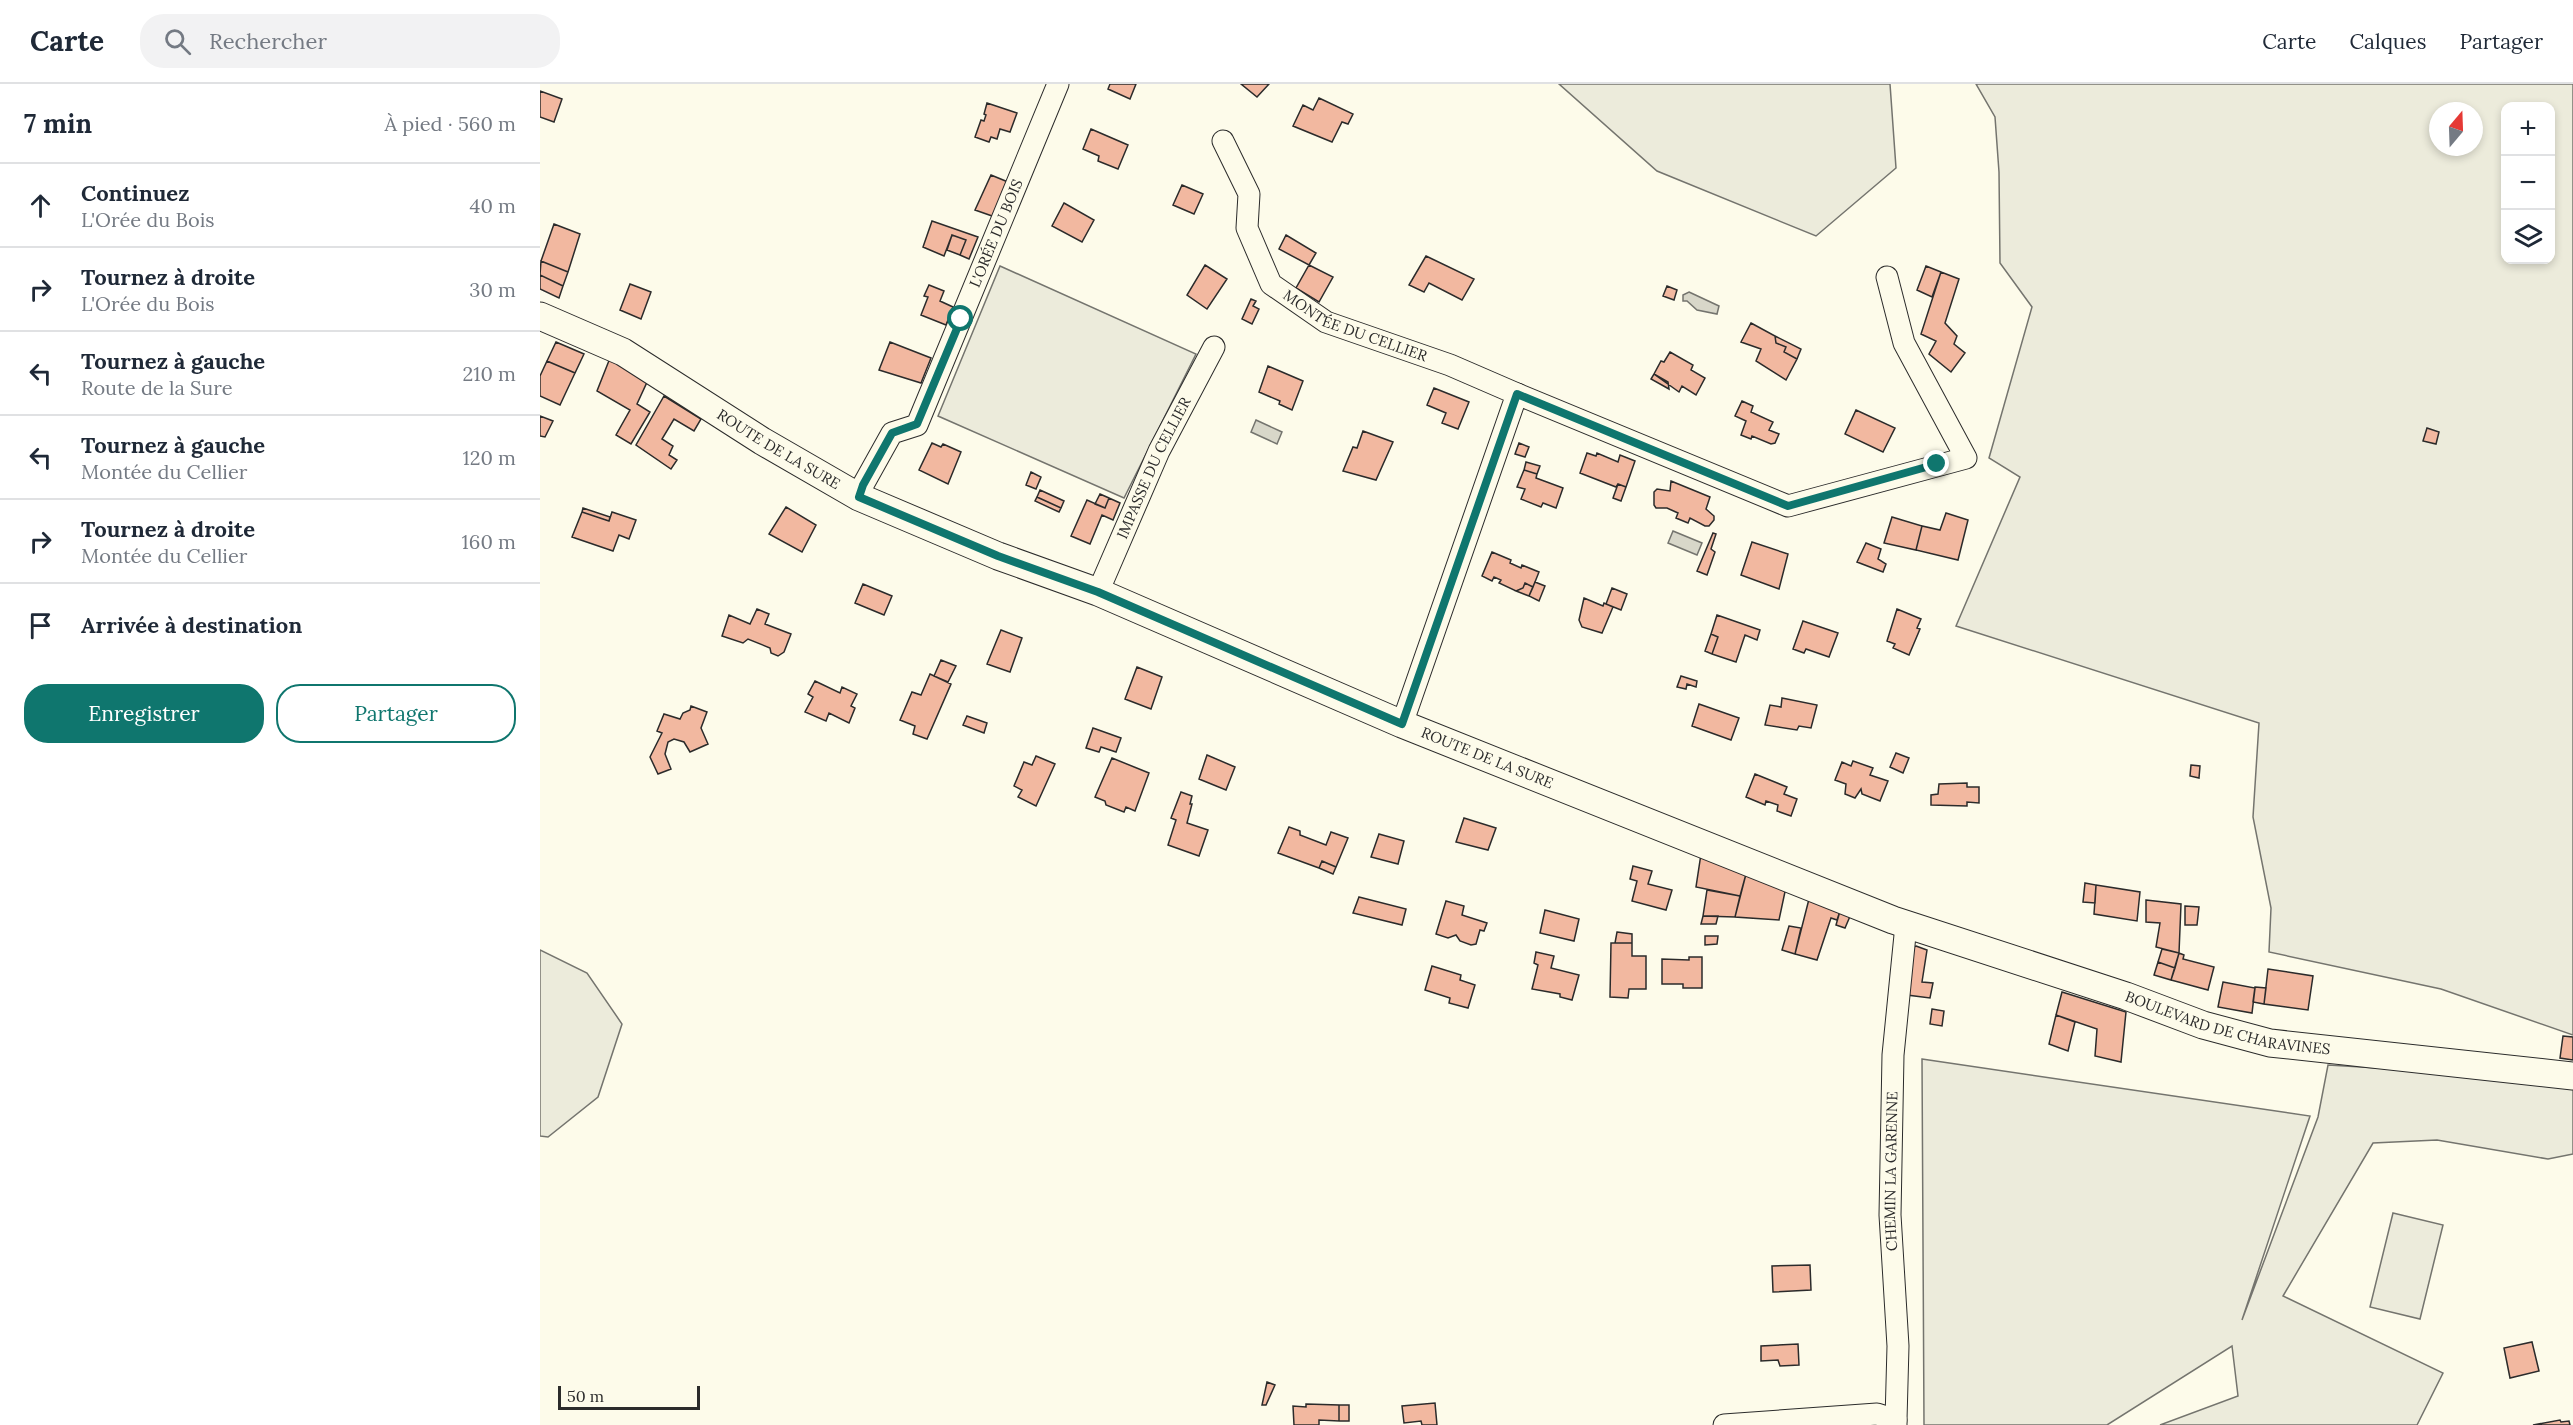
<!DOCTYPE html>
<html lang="fr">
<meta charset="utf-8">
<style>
:root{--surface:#fff;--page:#f2f2f3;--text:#1f2937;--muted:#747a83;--line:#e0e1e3;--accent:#0f766e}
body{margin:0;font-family:Lora,serif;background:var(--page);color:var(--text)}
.controls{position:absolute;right:18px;top:18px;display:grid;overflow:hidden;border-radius:12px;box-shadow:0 3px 9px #0003}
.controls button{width:54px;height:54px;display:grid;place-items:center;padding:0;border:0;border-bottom:2px solid var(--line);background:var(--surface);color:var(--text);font:30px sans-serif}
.compass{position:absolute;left:1889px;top:18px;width:54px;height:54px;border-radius:50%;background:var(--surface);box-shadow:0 3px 9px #0003;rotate:19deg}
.scale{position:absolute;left:18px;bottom:15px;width:142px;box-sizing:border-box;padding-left:6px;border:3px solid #2b2b2b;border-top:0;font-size:16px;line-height:21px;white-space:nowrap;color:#2b2b2b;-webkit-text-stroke:4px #fdfbea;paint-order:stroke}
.stop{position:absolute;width:18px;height:18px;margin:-14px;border:4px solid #0f766e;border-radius:50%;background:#fff}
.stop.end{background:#0f766e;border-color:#fff;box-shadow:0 2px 6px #0008}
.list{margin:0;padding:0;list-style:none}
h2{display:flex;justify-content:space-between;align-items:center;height:78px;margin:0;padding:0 24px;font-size:26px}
h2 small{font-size:20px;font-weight:400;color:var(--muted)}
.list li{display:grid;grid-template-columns:39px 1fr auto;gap:18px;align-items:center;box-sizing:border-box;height:84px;padding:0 24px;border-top:2px solid var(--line)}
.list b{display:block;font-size:22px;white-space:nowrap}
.list p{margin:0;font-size:20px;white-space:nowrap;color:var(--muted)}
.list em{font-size:20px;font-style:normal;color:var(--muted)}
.actions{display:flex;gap:12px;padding:18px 24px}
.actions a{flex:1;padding:14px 0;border:2px solid var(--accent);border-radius:24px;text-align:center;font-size:21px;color:var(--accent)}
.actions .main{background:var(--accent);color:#fff}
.icon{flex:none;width:33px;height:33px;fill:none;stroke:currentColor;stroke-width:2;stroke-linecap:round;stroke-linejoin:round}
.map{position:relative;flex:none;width:2033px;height:1341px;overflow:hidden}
header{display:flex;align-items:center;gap:36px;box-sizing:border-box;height:84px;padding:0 30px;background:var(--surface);border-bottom:2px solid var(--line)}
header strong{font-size:28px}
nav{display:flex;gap:33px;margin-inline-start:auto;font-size:21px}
.search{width:420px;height:54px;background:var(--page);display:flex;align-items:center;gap:15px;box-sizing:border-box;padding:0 21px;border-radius:24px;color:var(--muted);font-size:22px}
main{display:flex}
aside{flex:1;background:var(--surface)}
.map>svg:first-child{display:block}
</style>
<header>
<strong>Carte</strong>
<div class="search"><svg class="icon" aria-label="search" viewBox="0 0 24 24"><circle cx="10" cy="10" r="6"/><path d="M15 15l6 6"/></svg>Rechercher</div>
<nav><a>Carte</a><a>Calques</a><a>Partager</a></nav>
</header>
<main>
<aside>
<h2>7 min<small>À pied · 560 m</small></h2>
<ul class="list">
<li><svg class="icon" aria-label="ahead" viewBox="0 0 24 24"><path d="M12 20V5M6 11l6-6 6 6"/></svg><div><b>Continuez</b><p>L'Orée du Bois</p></div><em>40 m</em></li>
<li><svg class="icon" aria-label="right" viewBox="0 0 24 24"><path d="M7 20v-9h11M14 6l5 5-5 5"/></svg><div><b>Tournez à droite</b><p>L'Orée du Bois</p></div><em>30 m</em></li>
<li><svg class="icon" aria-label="left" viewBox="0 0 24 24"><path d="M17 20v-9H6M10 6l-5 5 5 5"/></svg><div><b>Tournez à gauche</b><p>Route de la Sure</p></div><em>210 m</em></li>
<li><svg class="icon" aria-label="left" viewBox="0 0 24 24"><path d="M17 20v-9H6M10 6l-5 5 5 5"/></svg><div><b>Tournez à gauche</b><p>Montée du Cellier</p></div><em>120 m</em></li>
<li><svg class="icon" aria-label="right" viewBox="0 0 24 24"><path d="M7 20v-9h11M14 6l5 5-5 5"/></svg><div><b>Tournez à droite</b><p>Montée du Cellier</p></div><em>160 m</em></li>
<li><svg class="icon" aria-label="arrive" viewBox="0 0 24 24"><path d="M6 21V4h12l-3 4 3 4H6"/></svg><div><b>Arrivée à destination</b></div></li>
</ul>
<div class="actions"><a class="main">Enregistrer</a><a>Partager</a></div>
</aside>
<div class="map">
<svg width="2033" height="1341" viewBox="0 0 2033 1341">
<rect width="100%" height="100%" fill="#fdfbea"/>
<!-- green -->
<path fill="#ecebdb" stroke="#74746e" stroke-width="1.5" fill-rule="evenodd" d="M1019,0H1350L1356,84L1276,152L1117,87Z
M1436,0H2033V951L1901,905L1729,868L1731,824L1713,733L1719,639L1416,542L1480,393L1449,374L1492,223L1460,179L1459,88L1455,33ZM1966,22H2010V176H1966ZM1898,27H1934V63H1898Z
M460,182L656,270L584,414L398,332Z
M0,866L47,889L82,940L58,1013L8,1053L0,1052Z
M1382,975L1770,1032L1702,1236L1778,1033L1788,981L2033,996V1070L2008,1075L1897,1056L1833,1059L1743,1212L1903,1289L1877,1341H1620L1698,1312L1692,1262L1567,1341H1384Z
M1853,1129L1903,1141L1880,1235L1830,1223Z"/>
<!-- water -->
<path fill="#d8d7c9" stroke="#74746e" stroke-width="1.5" d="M1149,208L1179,222L1177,230L1157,226L1147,217H1143V211Z
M716,336L742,348L737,360L711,348Z
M1133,447L1162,459L1157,471L1128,459Z"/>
<!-- building -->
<path fill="#f2b8a0" stroke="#2b2b2b" stroke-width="1.5" d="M570,0H596L590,15L568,5Z
M701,0H729L717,13Z
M0,7L22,15L14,38L0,33Z
M779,14L813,30L808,40L802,38L792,58L753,42L763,21L773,26Z
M447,19L477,29L470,48L460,45L457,55L451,53L449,58L435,53L441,36L444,37L446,31L444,30Z
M551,45L588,61L578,85L558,77L559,72L543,65Z
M451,91L468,98L455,133L435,126Z
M642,101L663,110L654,130L633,121Z
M524,119L554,136L542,158L512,142Z
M392,137L438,153L429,175L420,171L426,156L412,151L404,172L383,163Z
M14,140L40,150L28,188L1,177Z
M412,151L426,156L420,171L407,166Z
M746,151L776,169L769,181L739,165Z
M886,172L934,195L922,216L889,199L884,208L869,201Z
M1,177L28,188L23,202L0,191Z
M665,181L687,195L667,225L647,211Z
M769,181L793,193L779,218L756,204Z
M1386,182L1401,188L1392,213L1377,206Z
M1401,188L1419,195L1405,239L1417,252L1414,260L1425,269L1411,288L1389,270L1396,257L1381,250Z
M0,191L23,202L19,214L0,205Z
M90,200L111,208L101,235L80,226Z
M389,201L404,207L400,217L413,223L406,241L381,231L388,213L384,212Z
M1127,202L1137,206L1134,216L1123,212Z
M711,215L716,217L713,222L719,225L712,240L702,235Z
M1211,239L1235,252L1236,259L1246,263L1244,268L1257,275L1246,296L1216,277L1221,265L1201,258Z
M1235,252L1261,265L1257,275L1244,268L1246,263L1236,259Z
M16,258L44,270L35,289L7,277Z
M350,258L391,274L381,299L339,286Z
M1130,268L1153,281L1151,286L1165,294L1156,311L1142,302L1139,308L1114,290L1121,277L1124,278Z
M70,274L108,296L97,320L110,328L91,360L76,351L90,326L57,307Z
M7,277L35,289L20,321L0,312V292Z
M728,282L763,297L752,326L739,320L740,317L719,308Z
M1114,290L1128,298L1129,305L1111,295Z
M894,304L929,318L918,345L902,339L906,329L887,321Z
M124,312L161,335L154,347L134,335L122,355L133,362L129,371L137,376L131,385L96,361Z
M1202,317L1213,322L1211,328L1233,338L1229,346L1239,350L1235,359L1231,360L1212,352L1211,355L1201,351L1206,337L1195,332Z
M1316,326L1355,344L1343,368L1305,350Z
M0,332L13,337L5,353L0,352Z
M1887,344L1899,348L1896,360L1883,357Z
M823,347L853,358L836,396L803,387L813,363L817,364Z
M392,359L401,363L403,360L421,368L408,400L379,386Z
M979,359L989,363L985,373L975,370Z
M1047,369L1056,372L1057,369L1078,378L1080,371L1095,377L1086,403L1078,400L1076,403L1040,389Z
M986,378L1000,382L997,390L984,386Z
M984,386L997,390L996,394L1023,404L1016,424L1003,419L1001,423L981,415L985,405L977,403Z
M491,388L501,393L496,405L486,401Z
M1131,397L1170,413L1166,425L1174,432V436L1169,442H1165L1150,434L1148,439L1136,434L1138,429L1127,424H1116L1114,421V408L1117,405L1130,407Z
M1078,400L1086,403L1081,417L1073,414Z
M500,406L524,417L521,424L497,413Z
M560,410L569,414L565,424L555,420Z
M497,413L521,424L519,428L495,417Z
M569,414L580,419L573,436L562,431L550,460L531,452L547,416L565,424Z
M246,423L276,441L262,468L229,450Z
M43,424L70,433L69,437L42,428Z
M42,428L69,437L72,428L96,436L89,455L79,451L73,467L32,453Z
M1406,429L1428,436L1418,476L1376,466L1382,442L1400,446Z
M1352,433L1382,442L1376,466L1344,459Z
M1173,449L1176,450L1171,465L1175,468L1167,491L1157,487Z
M1212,458L1248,470L1239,505L1201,491Z
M1326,459L1341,465L1338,475L1346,480L1343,488L1317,478Z
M952,468L971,476L970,479L981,484L982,481L999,488L993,503L985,499L983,504L976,507L959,499L961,496L954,493L952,497L942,492Z
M995,498L1005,502L999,517L989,512Z
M985,499L993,503L989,512L976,507L983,504Z
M323,500L352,512L344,531L315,519Z
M1072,504L1087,510L1081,526L1066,520Z
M1044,514L1063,522L1064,519L1073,523L1062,549L1042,543L1039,536Z
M217,525L229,530L225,540L251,550L244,568L238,572L231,569L230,564L208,555L203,559L182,552L189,531L210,540Z
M1357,525L1381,535L1377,544L1380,545L1369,571L1353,564L1355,560L1347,557Z
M1177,531L1220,546L1217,556L1205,551L1196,578L1172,570L1178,553L1171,550Z
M1263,537L1298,549L1289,573L1266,565L1264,569L1253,565Z
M461,546L482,554L470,588L447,580Z
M1171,550L1178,553L1172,570L1165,567Z
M401,576L416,582L408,598L394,592Z
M597,583L622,593L611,625L585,615Z
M390,590L411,600L387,655L373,650L375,642L360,636L372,608L381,611Z
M1141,592L1157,597L1156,603L1147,600L1146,605L1137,603Z
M275,597L300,609L302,603L317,610L311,622L315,624L309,639L289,629L286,637L265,628L273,613L268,610Z
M1242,614L1277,621L1271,644L1259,642L1257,646L1225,641L1230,621L1241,623Z
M1159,620L1199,634L1191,656L1152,642Z
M151,622L167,628L161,644L168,660L150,668L144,658L134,655L128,658L125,670L131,685L118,690L110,673L122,649L117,647L124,630L140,635L143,629L150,626Z
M427,632L447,639L444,649L423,641Z
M553,644L581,654L576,668L561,663L559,668L546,664Z
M1356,669L1369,674L1363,689L1350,683Z
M667,671L695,683L686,706L659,695Z
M496,672L515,680L496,722L478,713L482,706L474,702L484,678L492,681Z
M572,674L609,689L595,727L586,723L584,728L566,721L565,717L555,713Z
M1313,677L1333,684L1330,691L1348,697L1340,717L1322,710L1321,705L1315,714L1305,710L1306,700L1295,696L1302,678L1311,682Z
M1651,681L1660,682L1659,694L1650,692Z
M1215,690L1247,703L1244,710L1257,715L1251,732L1237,727L1238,721L1226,717L1225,721L1206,713Z
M1427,699V703H1439V719L1427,718V722L1391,721V711L1398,710L1399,700Z
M641,708L652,712L650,720H652L647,739L668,746L659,772L628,761L636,736L631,734Z
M924,734L956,744L948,766L916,758Z
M749,743L760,747V751L786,761L791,748L808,754L796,783L782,777L779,784L738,769Z
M839,750L864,757L858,780L831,773Z
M1161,770L1206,790L1200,812L1156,803Z
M782,777L796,783L793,790L779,784Z
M1093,782L1112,787L1108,800L1132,806L1126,826L1092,817L1097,797L1090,795Z
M1206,790L1246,803L1239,836L1195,833Z
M1545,799L1556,801L1555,819L1543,818Z
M1556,801L1600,808L1597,837L1554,830Z
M1167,806L1200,812L1195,833L1163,832Z
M819,813L866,825L862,841L813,829Z
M1269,815L1300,827L1297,836L1291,834L1277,876L1255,870Z
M1606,816L1641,820L1639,869L1616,863L1620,839L1606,838Z
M906,817L924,822L922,831L947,839L944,847L940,846L936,860L931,861L920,857L916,851L908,854L896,850Z
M1645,822L1659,823L1657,841H1645Z
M1005,826L1039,835L1034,857L1000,849Z
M1300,827L1311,830L1305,844L1296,841Z
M1163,832H1178L1176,840H1161Z
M1249,842L1261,844L1255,870L1242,866Z
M1077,848L1092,850V859H1075Z
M1165,852H1178L1177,860L1165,861Z
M1071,859H1092V872H1106V905H1089L1088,914L1070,913Z
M1376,862L1387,866L1382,898L1393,899L1390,914L1367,911V866Z
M1622,865L1639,869L1635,884L1618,878Z
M996,868L1014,872L1011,884L1039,891L1032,916L1020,913V910L992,905L998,881L994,879Z
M1639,869L1644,871L1643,875L1674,883L1668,906L1631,896Z
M1149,873H1162V904H1143V900H1122V875L1149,876Z
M1618,878L1635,884L1631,896L1614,891Z
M892,882L921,891L920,896L935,901L928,924L909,919L910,914L885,906Z
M1728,885L1773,892L1768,926L1724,920Z
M1683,898L1715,904L1712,929L1678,923Z
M1715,903L1726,904L1724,920L1713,918Z
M1522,908L1586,928L1581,978L1555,972L1557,945L1516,931Z
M1392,925L1404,927L1402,942L1390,940Z
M1516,931L1535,938L1528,967L1509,960Z
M2023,952L2033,953V976L2020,974Z
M1270,1181L1271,1206L1233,1208L1232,1182Z
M1992,1258L1999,1287L1970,1294L1964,1264Z
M1258,1260L1259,1281L1240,1282L1238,1276L1221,1277V1262Z
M727,1298L735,1301L726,1321H722Z
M895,1319L897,1341H882L881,1337L864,1339L862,1322Z
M766,1320L799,1321V1337L779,1336V1341H754L753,1322L766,1323Z
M799,1321H809V1337H799Z
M2020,1336L2021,1338L2029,1337L2030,1341H1993Z"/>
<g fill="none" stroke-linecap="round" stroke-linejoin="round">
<defs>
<g id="minor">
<path id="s1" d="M683,57L709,110L707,144L731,200L786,238L910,281L977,310L862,640"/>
<path d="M977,310L1248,422L1426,374L1364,259L1347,193"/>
<path id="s2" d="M319,413L323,401L352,349L377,341L518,0"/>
<path id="s3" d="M558,508L619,367L674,263"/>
<path id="s4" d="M1356,1336L1358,1262L1350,1131L1353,971L1365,851L1368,841"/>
<path d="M1184,1341L1337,1330L1356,1336V1341"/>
</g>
<g id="major">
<path id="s5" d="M0,232L83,268L222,357L319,413L458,472L558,508L862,640L1353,836L1586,912L1663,941L1730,959L2033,992"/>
</g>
</defs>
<!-- minor casing -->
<use href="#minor" stroke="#2b2b2b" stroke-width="23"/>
<!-- major casing -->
<use href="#major" stroke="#2b2b2b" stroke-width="29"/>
<!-- minor -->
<use href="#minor" stroke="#fdfbea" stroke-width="21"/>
<!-- major -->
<use href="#major" stroke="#fdfbea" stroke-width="27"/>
</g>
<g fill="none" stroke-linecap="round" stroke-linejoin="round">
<!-- route -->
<path stroke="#0f766e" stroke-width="8" d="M421,235L377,340L352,349L323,401L319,413L458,472L558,508L862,640L977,310L1248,422L1397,380"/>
</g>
<g text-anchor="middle" stroke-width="4.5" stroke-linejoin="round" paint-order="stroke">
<!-- street labels -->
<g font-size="15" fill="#2b2b2b" stroke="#fdfbea">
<text dy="5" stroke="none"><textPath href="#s2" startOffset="306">L'ORÉE DU BOIS</textPath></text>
<text dy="5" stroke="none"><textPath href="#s1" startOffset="249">MONTÉE DU CELLIER</textPath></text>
<text dy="5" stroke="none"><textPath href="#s5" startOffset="274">ROUTE DE LA SURE</textPath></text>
<text dy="5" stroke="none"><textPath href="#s3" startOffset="136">IMPASSE DU CELLIER</textPath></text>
<text dy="5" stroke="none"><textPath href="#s5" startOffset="1048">ROUTE DE LA SURE</textPath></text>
<text dy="5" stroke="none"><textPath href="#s5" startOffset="1836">BOULEVARD DE CHARAVINES</textPath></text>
<text dy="5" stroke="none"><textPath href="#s4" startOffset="249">CHEMIN LA GARENNE</textPath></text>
</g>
</g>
</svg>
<div class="controls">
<button>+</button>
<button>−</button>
<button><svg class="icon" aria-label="layers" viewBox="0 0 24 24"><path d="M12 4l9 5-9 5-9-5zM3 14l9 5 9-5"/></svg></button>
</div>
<svg class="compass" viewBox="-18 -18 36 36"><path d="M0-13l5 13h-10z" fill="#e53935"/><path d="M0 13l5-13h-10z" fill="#747a83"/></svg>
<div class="scale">50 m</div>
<div class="stop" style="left:421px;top:235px"></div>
<div class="stop end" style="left:1397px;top:380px"></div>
</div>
</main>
